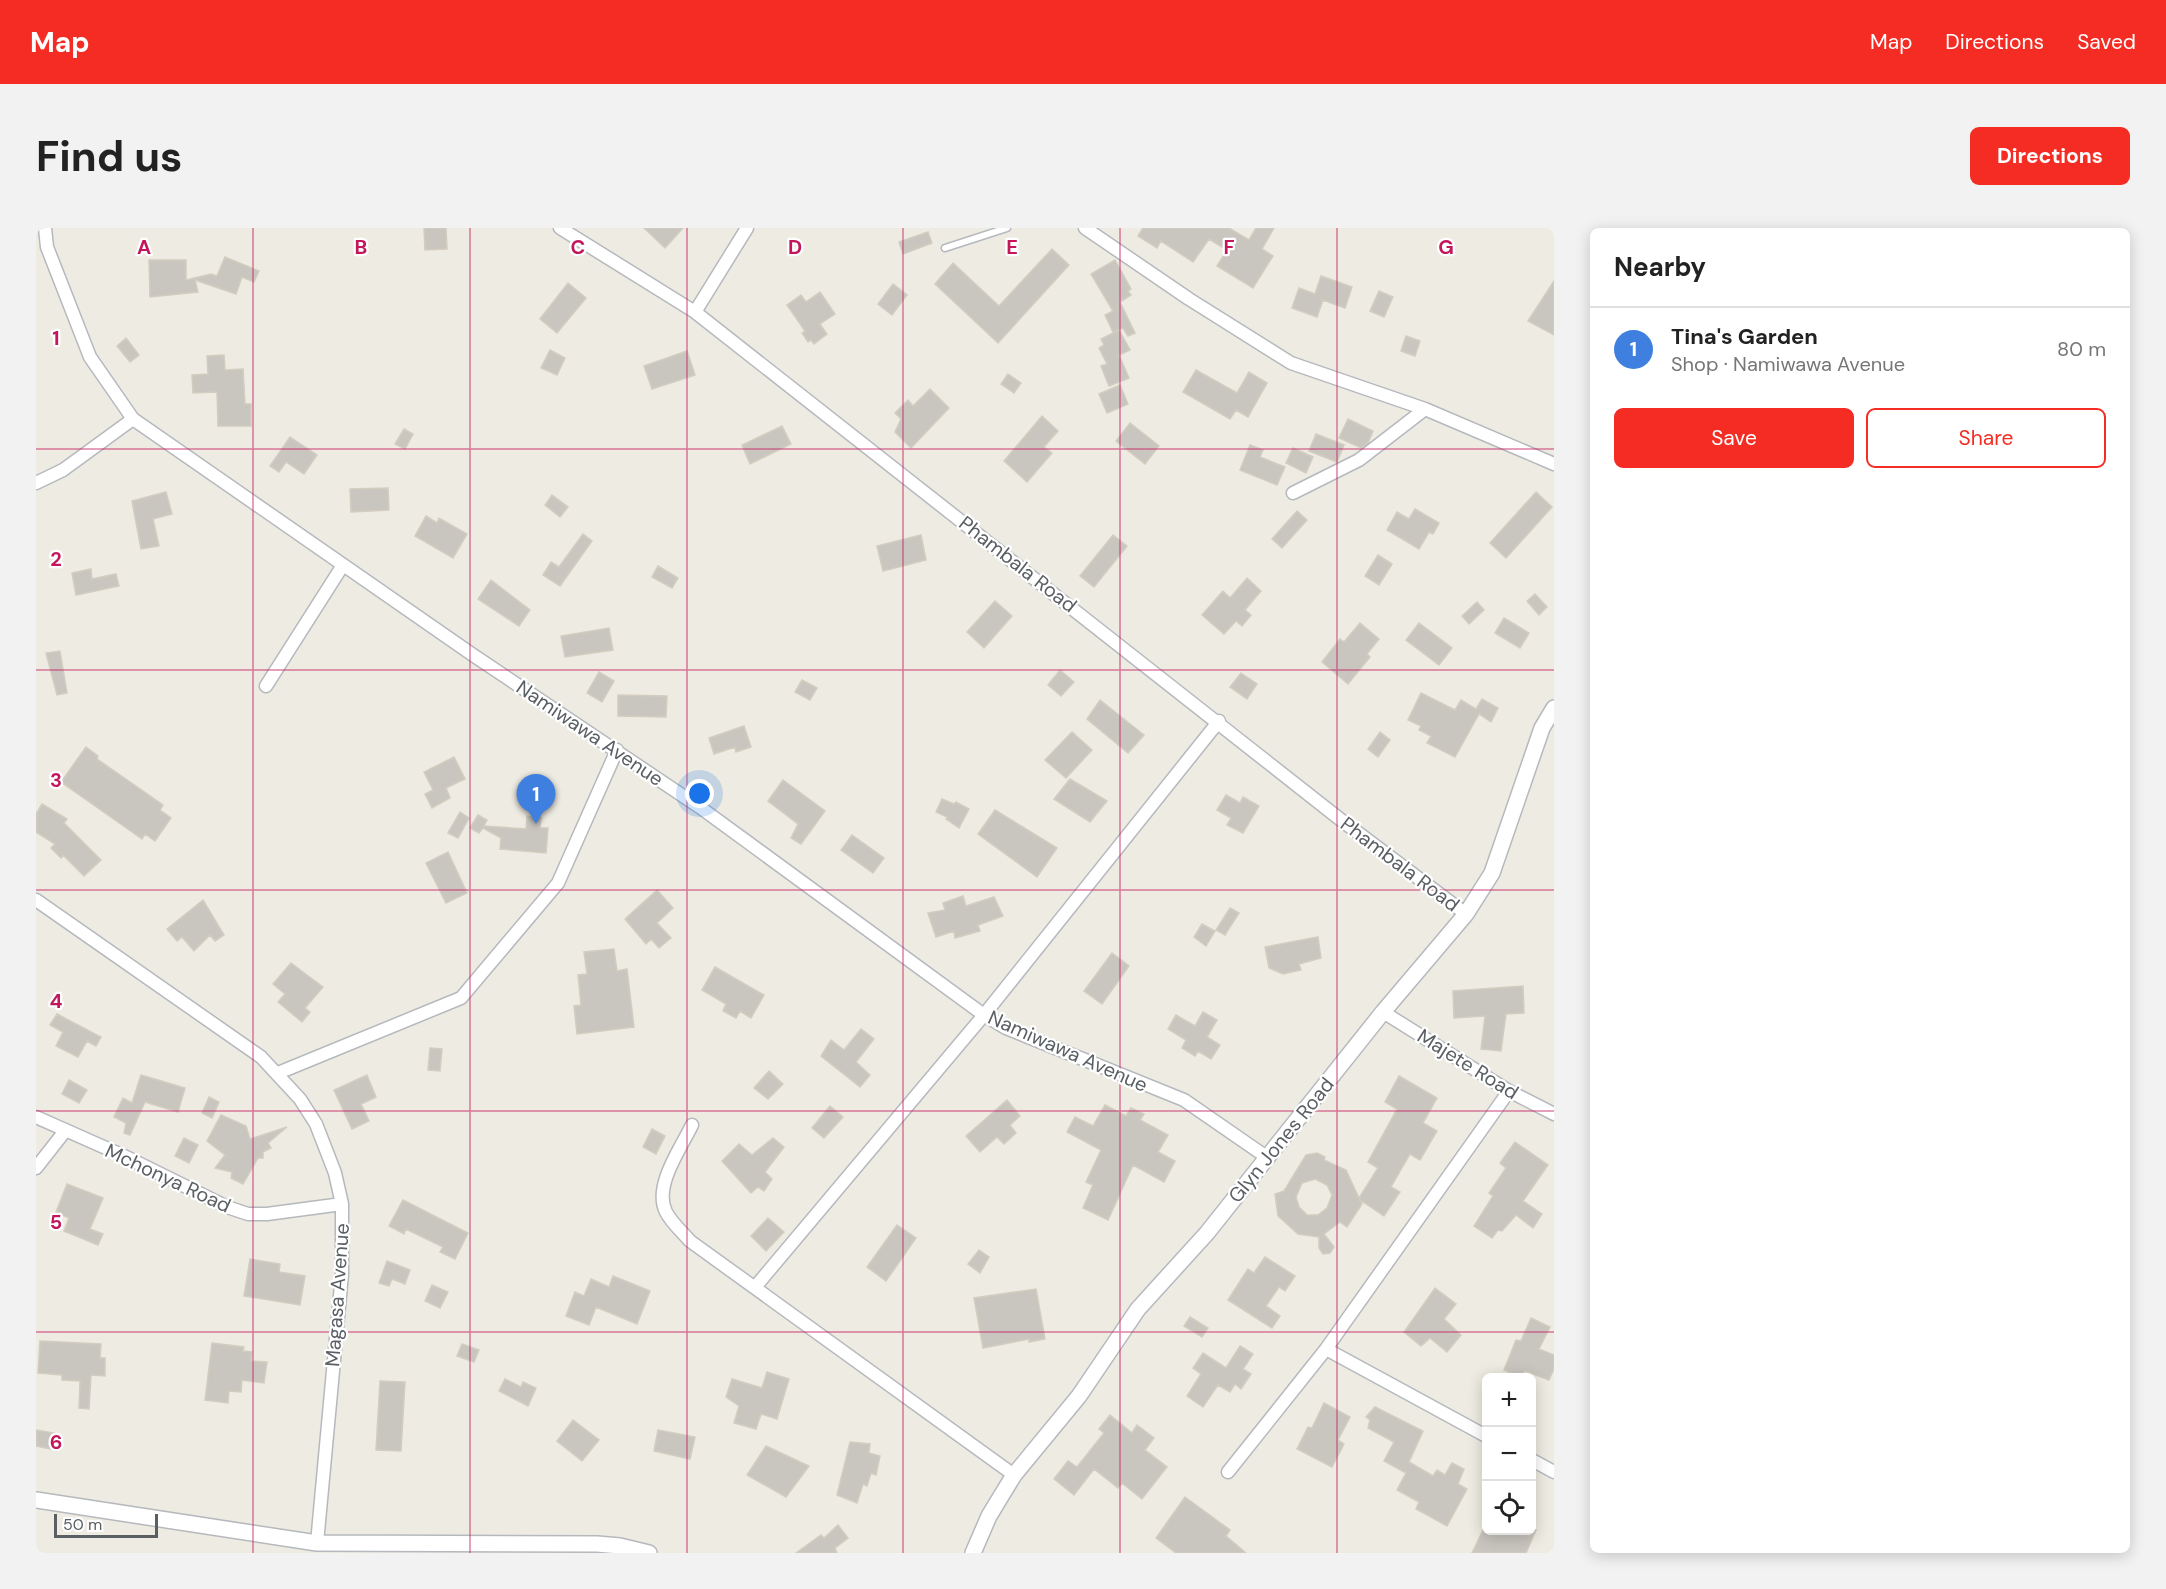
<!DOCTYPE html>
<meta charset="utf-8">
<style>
:root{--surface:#fff;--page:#f2f2f2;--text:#222;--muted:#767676;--line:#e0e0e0;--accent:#f42c23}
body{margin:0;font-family:"DM Sans",sans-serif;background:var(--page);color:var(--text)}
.controls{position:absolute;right:18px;bottom:18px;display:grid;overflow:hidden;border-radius:9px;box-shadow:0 3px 15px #0003}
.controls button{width:54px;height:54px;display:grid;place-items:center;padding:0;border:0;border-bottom:2px solid var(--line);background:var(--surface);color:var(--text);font:30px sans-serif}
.scale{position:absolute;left:18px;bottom:15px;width:104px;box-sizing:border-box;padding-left:6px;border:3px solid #5a5f64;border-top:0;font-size:16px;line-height:21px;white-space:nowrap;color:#5a5f64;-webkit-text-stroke:4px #fff;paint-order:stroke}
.you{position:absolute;left:664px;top:566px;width:21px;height:21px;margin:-15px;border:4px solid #fff;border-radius:50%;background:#1a73e8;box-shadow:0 0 0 9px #1a73e833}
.badge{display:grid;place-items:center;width:39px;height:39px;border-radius:50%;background:var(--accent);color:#fff;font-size:20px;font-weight:700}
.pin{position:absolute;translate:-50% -50px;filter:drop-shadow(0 2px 3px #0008)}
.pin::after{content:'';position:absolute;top:32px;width:21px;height:18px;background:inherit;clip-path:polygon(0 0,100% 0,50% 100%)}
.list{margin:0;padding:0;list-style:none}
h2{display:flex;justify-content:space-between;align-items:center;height:78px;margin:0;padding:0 24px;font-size:26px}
h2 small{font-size:20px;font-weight:400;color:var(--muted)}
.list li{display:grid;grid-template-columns:39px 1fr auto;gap:18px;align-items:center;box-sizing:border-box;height:84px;padding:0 24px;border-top:2px solid var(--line)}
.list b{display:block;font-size:22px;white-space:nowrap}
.list p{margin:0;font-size:20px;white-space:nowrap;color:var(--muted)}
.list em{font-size:20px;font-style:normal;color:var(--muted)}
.actions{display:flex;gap:12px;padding:18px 24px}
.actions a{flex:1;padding:14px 0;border:2px solid var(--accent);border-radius:9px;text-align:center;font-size:21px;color:var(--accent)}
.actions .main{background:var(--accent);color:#fff}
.icon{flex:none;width:33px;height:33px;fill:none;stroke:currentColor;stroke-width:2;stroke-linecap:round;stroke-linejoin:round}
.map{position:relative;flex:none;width:1518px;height:1325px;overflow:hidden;border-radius:9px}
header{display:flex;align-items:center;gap:36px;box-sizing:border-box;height:84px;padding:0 30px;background:var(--accent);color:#fff}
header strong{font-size:28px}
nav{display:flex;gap:33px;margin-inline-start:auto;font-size:21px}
.intro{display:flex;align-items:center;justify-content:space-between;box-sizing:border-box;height:144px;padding:0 36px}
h1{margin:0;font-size:42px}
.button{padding:15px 27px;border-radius:9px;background:var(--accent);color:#fff;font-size:21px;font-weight:700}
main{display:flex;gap:36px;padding:0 36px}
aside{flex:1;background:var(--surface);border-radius:9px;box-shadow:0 3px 15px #0003}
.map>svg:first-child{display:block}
</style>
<header>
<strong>Map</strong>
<nav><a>Map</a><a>Directions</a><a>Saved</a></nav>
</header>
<div class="intro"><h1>Find us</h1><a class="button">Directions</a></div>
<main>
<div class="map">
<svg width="1518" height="1325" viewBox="0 0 1518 1325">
<rect width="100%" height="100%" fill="#eeebe2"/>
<!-- building -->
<path fill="#c9c6bf" stroke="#d3cdc0" stroke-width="1.5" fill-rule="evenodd" d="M388,0H410L411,21L389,22Z
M608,0H647L629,20Z
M1107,0H1193L1213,12L1220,0H1238L1226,21L1237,28L1217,60L1181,38L1191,22L1173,11L1157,34L1125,13L1121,20L1102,8Z
M892,4L896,15L867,26L863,14Z
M1016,21L1033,37L962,115L899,56L917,35L963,78Z
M189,29L223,43L218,54L206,49L200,66L159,52L162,64L114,69L113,32H150V52L175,46L181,48Z
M1079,32L1095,61L1092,63L1095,67L1084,74L1099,105L1092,108L1087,100L1077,104L1069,87L1077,83L1055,46Z
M1285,48L1316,59L1309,80L1287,72L1281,89L1256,80L1263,60L1279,66Z
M1518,53V107L1492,93Z
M532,55L550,70L521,105L504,91Z
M857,56L871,67L856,87L842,76Z
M1343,63L1357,69L1348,89L1334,83Z
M784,64L799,86L784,96L791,106L778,116L775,112L772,114L766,105L769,103L751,77L765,67L770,74Z
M1083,102L1094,122L1083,127L1093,150L1073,158L1065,138L1071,136L1063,120L1068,117L1065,111Z
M1370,108L1384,113L1379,128L1365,123Z
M90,110L103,127L94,134L81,118Z
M514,122L529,130L521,147L505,140Z
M651,123L659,147L616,161L608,138Z
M188,127L189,142L207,141L209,176H215V198H182L181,164L157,165L156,147L172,146L171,128Z
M1160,142L1201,165L1213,144L1231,155L1212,189L1200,182L1194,191L1147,164Z
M972,146L985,155L978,165L965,156Z
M1084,157L1092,176L1071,185L1063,166Z
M894,161L913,180L875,220L859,204L865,191L859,185L872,172L877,178Z
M1006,188L1022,203L1008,219L1016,225L991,254L968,233Z
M1312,191L1337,203L1332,215L1325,220L1303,210Z
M1094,195L1123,218L1109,236L1080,213Z
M746,198L755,216L714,236L706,217Z
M368,201L377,206L369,221L359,216Z
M1280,206L1308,217L1301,234L1273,223Z
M254,209L281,227L268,246L250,234L243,244L234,238Z
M1214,217L1227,222L1224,229L1249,239L1241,257L1204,242Z
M1257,220L1277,229L1270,245L1250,235Z
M352,260L353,282L315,284L314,261Z
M130,264L136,286L117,291L123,318L105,321L96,273Z
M1500,264L1516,279L1470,330L1454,315Z
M516,267L532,279L524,289L509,277Z
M1379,281L1403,295L1397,306L1393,304L1383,321L1351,302L1361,284L1373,291Z
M1261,283L1271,292L1246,320L1236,311Z
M390,288L401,295L403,290L431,306L417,330L379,308Z
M547,306L556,313L524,358L507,347L515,334L523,339Z
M885,307L890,332L847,343L841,318Z
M1077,307L1091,318L1058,359L1044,348Z
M1342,327L1356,336L1343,357L1329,348Z
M622,338L642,350L636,360L616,349Z
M55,341L56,351L80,346L83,358L40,367L36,345Z
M1211,350L1225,363L1209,382L1215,387L1206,398L1200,393L1188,406L1166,387L1187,363L1194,370Z
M455,352L494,382L483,398L442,371Z
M1499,366L1511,379L1503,387L1491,373Z
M959,373L976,388L948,420L931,404Z
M1441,374L1448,382L1433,396L1426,388Z
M1468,390L1493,405L1484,420L1459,405Z
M1324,395L1343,411L1331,426L1334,429L1312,456L1286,434L1304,411L1308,414Z
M1383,395L1416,420L1403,437L1370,412Z
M573,400L577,422L529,429L525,408Z
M24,423L31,465L21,467L10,425Z
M1024,442L1038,454L1025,468L1012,457Z
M563,444L578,453L566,474L551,465Z
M1205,445L1221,456L1211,471L1194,459Z
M766,452L781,460L774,472L759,464Z
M1385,465L1419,482L1425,472L1440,481L1446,471L1462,480L1455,494L1443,486L1419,529L1391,515L1395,508L1383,502L1385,498L1372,492Z
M582,467L631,468L630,489L582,488Z
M1064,472L1108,507L1092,525L1051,491Z
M708,498L715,519L700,524L699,519L678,526L673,510Z
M1036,504L1056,522L1030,550L1009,532Z
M1344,504L1354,512L1342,529L1332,521Z
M50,519L62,528L61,531L127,577L124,582L135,590L119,613L109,606L106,611L25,554Z
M418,529L429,551L410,560L414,570L396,580L389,566L397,562L388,544Z
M1034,551L1071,573L1054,594L1018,571Z
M747,552L789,583L765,616L755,610L762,596L732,573Z
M1190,567L1204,575L1207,569L1223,578L1207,605L1191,597L1195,590L1181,582Z
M906,571L918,576L920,574L933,581L923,600L910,591L911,589L900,584Z
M6,576L31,591L28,595L65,632L48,648L27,627L25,630L15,620L19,616L0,604V586Z
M959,582L1021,620L1001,649L942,606Z
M424,584L433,590L422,610L412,605Z
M442,587L451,592L448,598L490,601L491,588L505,590L504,600H512L510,625L464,621L465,610L447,600L443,605L434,600Z
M816,607L848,630L837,645L805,622Z
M412,624L431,665L410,675L390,635Z
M621,662L637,680L621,695L635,710L623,720L615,711L610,716L589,691Z
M927,668L930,678L958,669L967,688L942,697L944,703L919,710L918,703L900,709L892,685L909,682L907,675Z
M167,672L188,707L179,713L174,707L158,723L146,709L141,713L131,701Z
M1194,680L1203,685L1189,707L1180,702Z
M1166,696L1179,703L1170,718L1158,709Z
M1282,709L1285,730L1263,736L1265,742L1247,746L1233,740L1229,719Z
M578,721L581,743L591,741L598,799L541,806L538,778L545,777L542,747L551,746L548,724Z
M1076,725L1093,738L1066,776L1048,763Z
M255,735L287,759L269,780L274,784L266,794L242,774L249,766L237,756Z
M679,739L728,767L715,790L704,783L700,790L687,783L690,776L666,762Z
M1487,758L1488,785L1470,786L1465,823L1445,821L1449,788L1418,790L1417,763Z
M1167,784L1181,792L1171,809L1184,817L1175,831L1162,823L1159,828L1146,820L1150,812L1132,801L1140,787L1159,798Z
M21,786L65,809L60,818L51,813L42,829L20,818L27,804L14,797Z
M825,801L838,811L820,834L834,847L824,859L785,828L795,812L808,822Z
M394,820L406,821L404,843L392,842Z
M733,843L747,856L732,871L718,860Z
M105,847L149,860L142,884L109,874L94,907L88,905L90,895L78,889L87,870L96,875Z
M331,847L340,869L325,876L333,893L316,901L298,862Z
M1363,848L1401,870L1387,895L1401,903L1384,932L1374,926L1355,959L1364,964L1348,988L1324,972L1326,976L1311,999L1304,994L1288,1006L1298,1019L1294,1025L1287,1026L1283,1020V1009L1262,1006L1242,988L1239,966L1248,963L1270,927L1281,925L1289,929L1288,932L1310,942L1323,970L1342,940L1332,934L1361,881L1349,874ZM1279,951L1291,957L1296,967L1291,980L1282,987H1271L1263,979L1260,969L1266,955Z
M33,852L51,862L43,875L26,866Z
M173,869L183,874L176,890L166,885Z
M971,872L984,888L974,897L980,905L968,916L961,909L944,924L930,908Z
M1069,877L1090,888L1095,880L1108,886L1104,892L1132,907L1122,924L1139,933L1128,954L1097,937L1072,992L1047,980L1057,957L1050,954L1065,922L1031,904L1039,889L1057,898Z
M794,878L807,889L788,910L776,900Z
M185,887L210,898L214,911L251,899L232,915L235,920L227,924V930H222L207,956L195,950L196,944L179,940L189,927L171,913Z
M616,901L629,908L620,926L607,919Z
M148,910L162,917L153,935L139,928Z
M737,910L748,919L729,944L736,951L728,963L722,959L715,965L686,933L703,916L716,927Z
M1479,914L1512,937L1487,973L1506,986L1497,1000L1480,987L1466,1003L1462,1002L1456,1010L1438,998L1457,968L1453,965L1470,940L1464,935Z
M31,956L67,970L54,1001L67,1006L62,1017L28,1003L33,990L20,984Z
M367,972L432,1005L419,1031L404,1024L407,1019L370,1001L368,1006L353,998Z
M732,990L748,1004L730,1023L715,1008Z
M861,997L880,1010L850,1053L831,1039Z
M943,1022L953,1029L944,1045L932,1036Z
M1229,1029L1259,1048L1249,1063L1243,1059L1230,1078L1244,1088L1236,1100L1192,1072L1212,1041L1218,1045Z
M214,1031L244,1036L243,1044L269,1048L264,1077L208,1068Z
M351,1033L374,1042L369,1056L356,1051L353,1058L343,1055Z
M577,1048L614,1063L601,1096L560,1079L553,1097L530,1088L539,1064L548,1068L555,1051L573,1059Z
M396,1057L412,1064L404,1080L389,1073Z
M1399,1060L1420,1076L1408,1091L1425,1107L1411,1124L1394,1110L1385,1118L1368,1104Z
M1000,1061L1009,1111L993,1114V1111L947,1120L938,1070Z
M1154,1089L1172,1100L1166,1109L1148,1098Z
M1495,1090L1514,1099L1503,1121L1518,1127V1141L1513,1152L1489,1143L1484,1149L1468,1142L1480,1112L1485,1113Z
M4,1113L65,1116L64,1130H69V1148L55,1147L53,1181L43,1180L44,1153L26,1152V1147L2,1145Z
M176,1115L208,1119L207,1123L216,1124L215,1133L231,1134L228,1155L206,1152L205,1164L193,1163L192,1175L169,1172Z
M426,1116L443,1122L438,1134L421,1128Z
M1204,1118L1217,1126L1207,1141L1215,1146L1205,1161L1199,1156L1194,1164L1182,1157L1167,1179L1151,1168L1165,1146L1157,1140L1167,1125L1190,1140Z
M731,1144L753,1151L741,1191L725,1186L720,1201L698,1195L703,1178L690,1169L696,1151L726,1160Z
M469,1151L485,1159L487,1154L500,1160L492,1178L463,1163Z
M344,1153L369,1154L365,1223L340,1222Z
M1288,1175L1314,1189L1302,1212L1308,1216L1296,1239L1261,1221L1272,1199L1276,1200Z
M1339,1179L1387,1203L1373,1234L1397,1248L1401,1242L1409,1247L1416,1235L1428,1241L1422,1256L1431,1261L1411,1298L1380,1281L1383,1274L1361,1262L1370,1245L1348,1233L1358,1214L1332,1200L1334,1192L1330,1189Z
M1074,1187L1096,1205L1101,1197L1118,1210L1109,1222L1131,1239L1106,1271L1086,1255L1082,1260L1058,1241L1038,1267L1018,1251L1032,1233L1041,1239L1068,1205L1063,1201Z
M537,1192L563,1212L546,1233L521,1213Z
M0,1202L18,1205L15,1221L0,1218Z
M622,1202L659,1209L654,1231L618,1223Z
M814,1214L834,1216L833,1225L844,1228L840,1247L835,1245L831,1258L827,1256L821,1275L801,1267Z
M730,1218L773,1238L750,1269L711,1247Z
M1149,1269L1194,1302L1190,1308L1210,1325H1140L1120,1310Z
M802,1297L812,1310L799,1320L801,1325H760L785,1307L788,1310Z
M1447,1302H1500L1490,1325H1436Z"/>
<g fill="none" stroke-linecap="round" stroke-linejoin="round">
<defs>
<path id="service" d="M909,20L971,0"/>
<path id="minor" d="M9,0L11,19L54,129L97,191L437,427L665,580L948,787L970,800L1148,872L1232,930
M524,0L659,84L1305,592L1430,686
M1049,0L1153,71L1255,135L1389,181L1518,236
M659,84L711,0
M0,255L27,242L97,191
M1257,265L1323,232L1389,181
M230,458L307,337
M0,672L225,829L264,871L280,896L299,945L306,976V1046L281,1315
M1347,784L1473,863L1518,886
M242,845L425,770L522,655L581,522
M0,889L88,928L191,979L212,986H231L306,976
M656,897C645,920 617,958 630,984C635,994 646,1004 654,1013L978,1247
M0,940L29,903
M720,1058L948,787L1183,493
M1290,1121L1450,1208
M1496,1232L1518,1244
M1192,1244L1290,1121L1473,863"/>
<path id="tertiary" d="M0,1272L281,1315L561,1316L584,1318L613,1325
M937,1325L953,1288L978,1247L1043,1168L1102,1081L1171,1005L1347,784L1430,686L1456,645L1506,500L1518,480"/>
</defs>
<!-- service casing -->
<use href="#service" stroke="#b5b9bd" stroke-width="9"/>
<!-- minor casing -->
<use href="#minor" stroke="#b5b9bd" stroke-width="15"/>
<!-- tertiary casing -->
<use href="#tertiary" stroke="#b5b9bd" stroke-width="18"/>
<!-- service -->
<use href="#service" stroke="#fff" stroke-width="6"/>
<!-- minor -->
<use href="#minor" stroke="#fff" stroke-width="12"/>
<!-- tertiary -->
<use href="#tertiary" stroke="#fff" stroke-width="15"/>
</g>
<!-- grid -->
<path fill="none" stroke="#c2185b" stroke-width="1.5" stroke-opacity="0.55" d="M217,0V1325M434,0V1325M651,0V1325M867,0V1325M1084,0V1325M1301,0V1325M0,221H1518M0,442H1518M0,662H1518M0,883H1518M0,1104H1518"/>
<g text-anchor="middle" stroke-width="4.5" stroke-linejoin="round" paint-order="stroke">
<!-- street labels -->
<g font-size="20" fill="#5a5f64" stroke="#fff">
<text transform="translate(982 336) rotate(38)" y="7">Phambala Road</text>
<text transform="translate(554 505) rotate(34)" y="7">Namiwawa Avenue</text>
<text transform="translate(1364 636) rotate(37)" y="7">Phambala Road</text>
<text transform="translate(1032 823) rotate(24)" y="7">Namiwawa Avenue</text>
<text transform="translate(1432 836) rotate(32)" y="7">Majete Road</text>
<text transform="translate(1245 912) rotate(-51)" y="7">Glyn Jones Road</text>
<text transform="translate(132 950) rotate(25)" y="7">Mchonya Road</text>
<text transform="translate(301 1067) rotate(-86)" y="7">Magasa Avenue</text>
</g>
</g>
<g font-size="20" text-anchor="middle" font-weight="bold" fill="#c2185b" stroke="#fff" stroke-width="4.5" stroke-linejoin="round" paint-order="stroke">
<text x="108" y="26">A</text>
<text x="325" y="26">B</text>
<text x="542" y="26">C</text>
<text x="759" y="26">D</text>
<text x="976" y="26">E</text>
<text x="1193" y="26">F</text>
<text x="1410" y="26">G</text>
<text x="20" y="117">1</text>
<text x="20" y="338">2</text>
<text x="20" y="559">3</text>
<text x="20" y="780">4</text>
<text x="20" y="1001">5</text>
<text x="20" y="1221">6</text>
</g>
</svg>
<div class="controls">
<button>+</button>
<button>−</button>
<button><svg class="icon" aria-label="locate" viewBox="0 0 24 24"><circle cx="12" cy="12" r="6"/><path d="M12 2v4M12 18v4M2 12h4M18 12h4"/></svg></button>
</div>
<div class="scale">50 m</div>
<div class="you"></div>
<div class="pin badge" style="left:500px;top:596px;background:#3f7fe0">1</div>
</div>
<aside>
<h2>Nearby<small></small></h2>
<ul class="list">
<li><span class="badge" style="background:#3f7fe0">1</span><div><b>Tina's Garden</b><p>Shop · Namiwawa Avenue</p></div><em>80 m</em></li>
</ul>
<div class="actions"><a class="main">Save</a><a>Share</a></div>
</aside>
</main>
